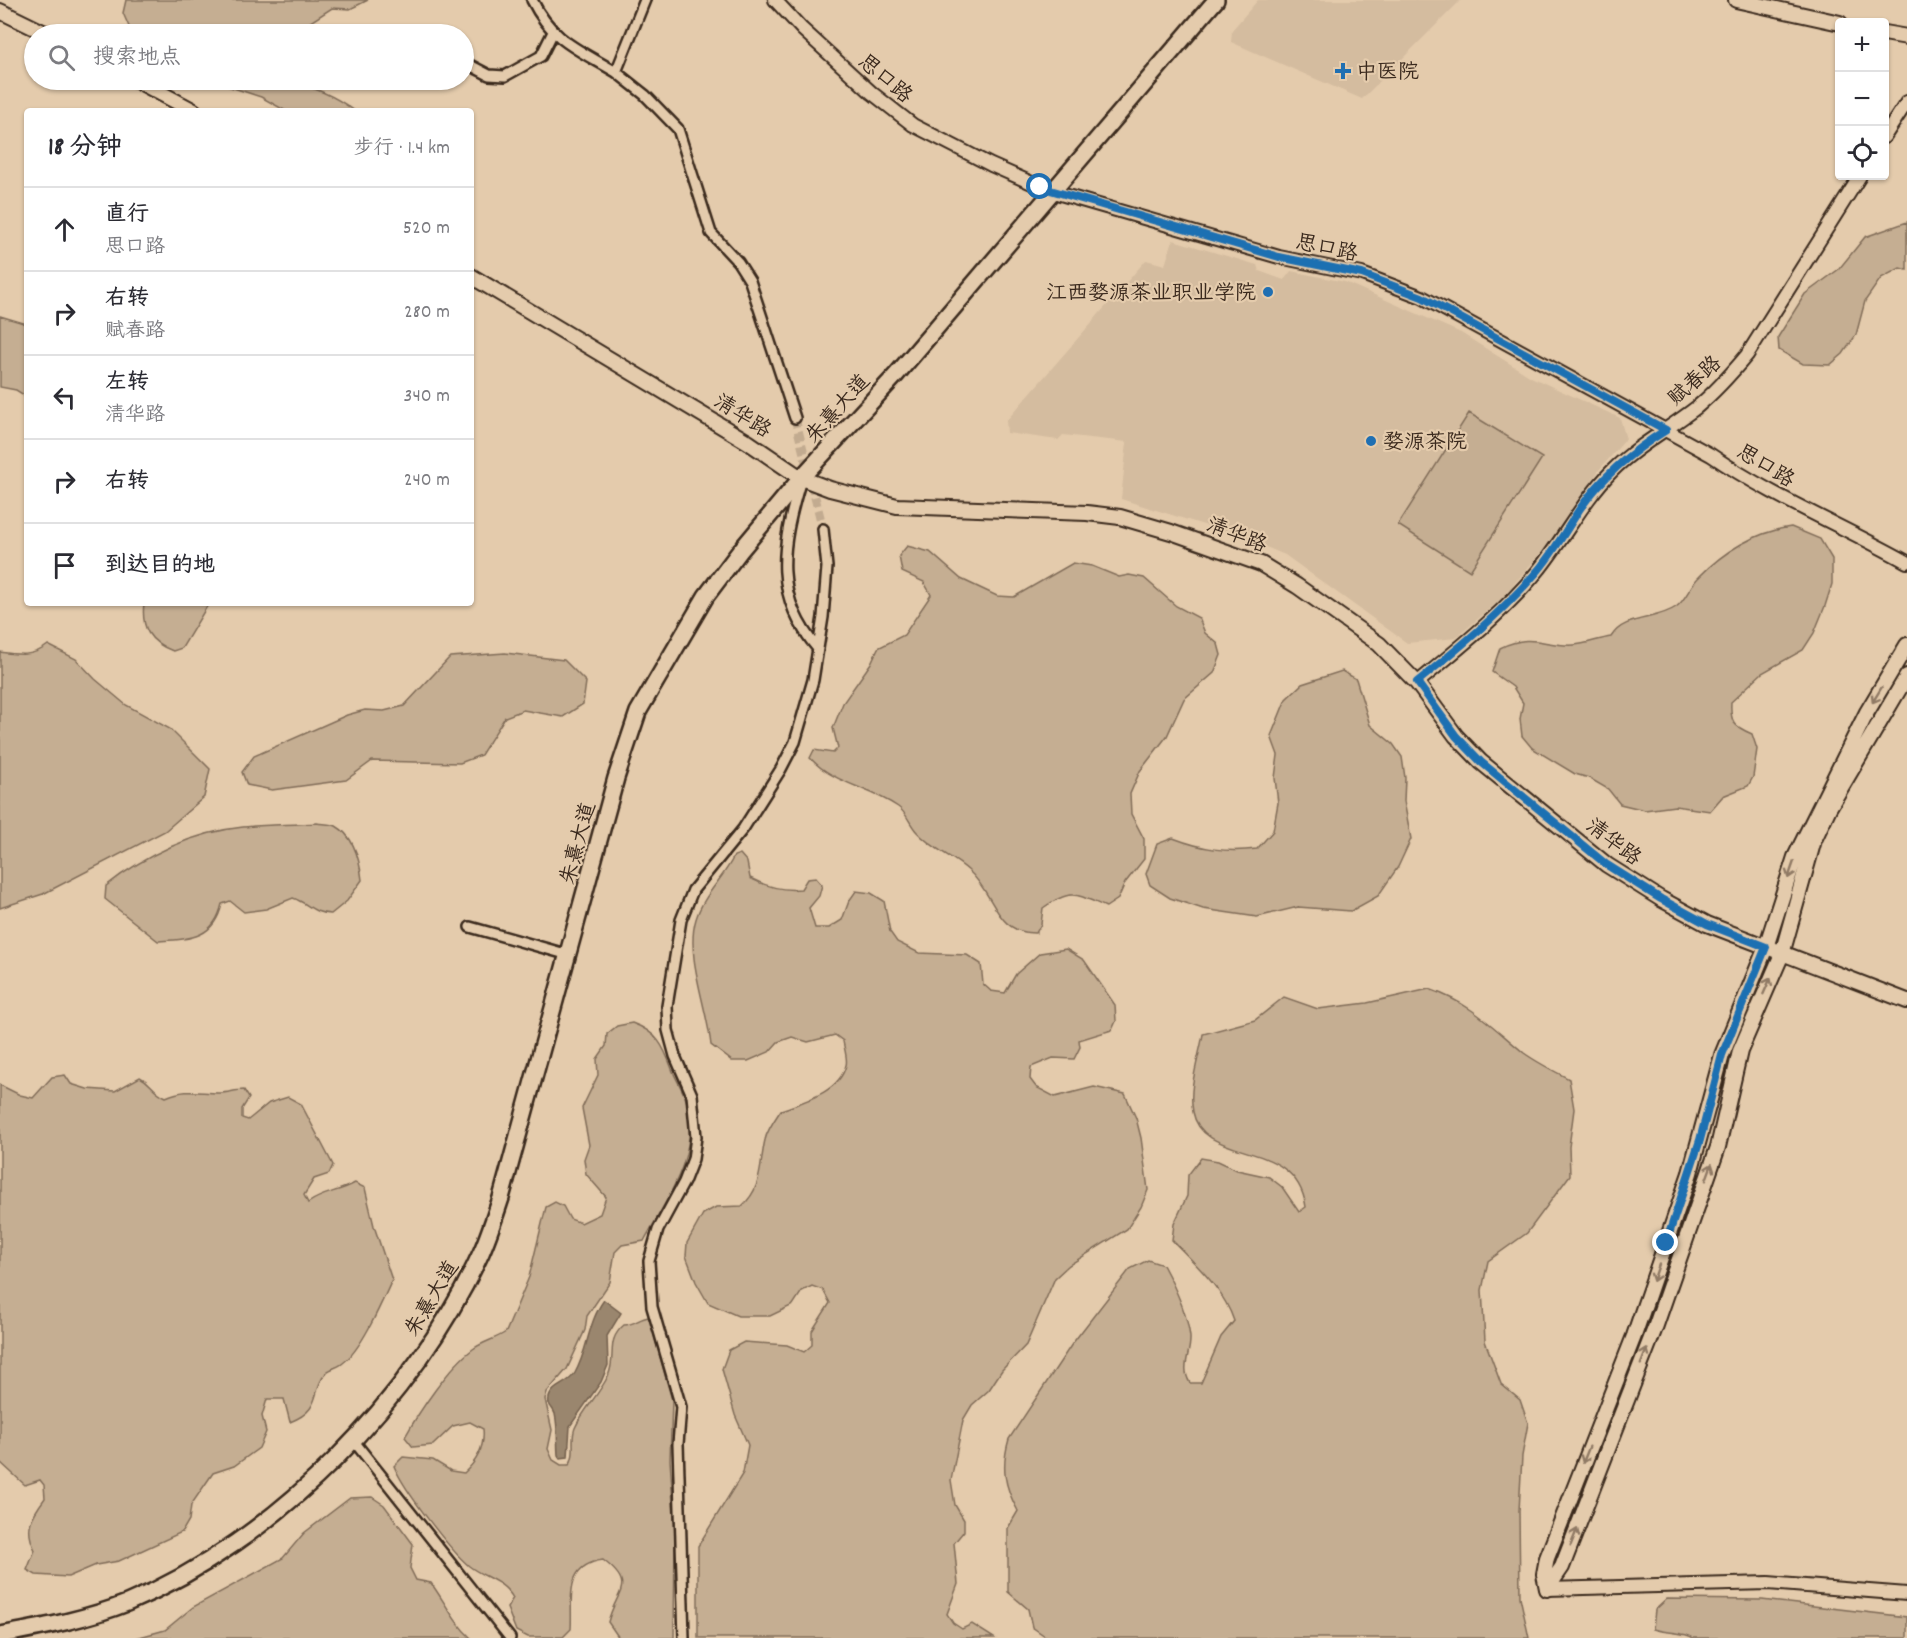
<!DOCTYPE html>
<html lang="zh">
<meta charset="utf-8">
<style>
:root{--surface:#fff;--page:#f7f7f7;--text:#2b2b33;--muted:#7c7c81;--line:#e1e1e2}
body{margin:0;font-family:Dekko,"LXGW WenKai TC",sans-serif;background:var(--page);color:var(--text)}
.controls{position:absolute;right:18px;top:18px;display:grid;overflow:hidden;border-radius:6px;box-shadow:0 2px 4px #0004}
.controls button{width:54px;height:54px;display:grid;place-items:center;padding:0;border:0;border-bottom:2px solid var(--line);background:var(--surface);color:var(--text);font:30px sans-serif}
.stop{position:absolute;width:18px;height:18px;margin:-14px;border:4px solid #1f6fb2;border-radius:50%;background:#fff}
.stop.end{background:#1f6fb2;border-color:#fff;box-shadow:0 2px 6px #0008}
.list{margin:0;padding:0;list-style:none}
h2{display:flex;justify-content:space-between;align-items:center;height:78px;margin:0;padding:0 24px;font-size:26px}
h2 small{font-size:20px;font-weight:400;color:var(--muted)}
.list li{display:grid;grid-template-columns:39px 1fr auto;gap:18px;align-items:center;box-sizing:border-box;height:84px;padding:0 24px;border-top:2px solid var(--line)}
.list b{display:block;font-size:22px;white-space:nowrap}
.list p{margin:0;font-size:20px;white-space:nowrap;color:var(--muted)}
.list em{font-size:20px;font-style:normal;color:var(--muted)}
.icon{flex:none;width:33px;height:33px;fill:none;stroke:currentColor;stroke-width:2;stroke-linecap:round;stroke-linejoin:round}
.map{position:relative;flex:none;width:1907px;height:1638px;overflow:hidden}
.search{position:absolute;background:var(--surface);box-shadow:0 2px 4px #0004;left:24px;top:24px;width:450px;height:66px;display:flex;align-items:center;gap:15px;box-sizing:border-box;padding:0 21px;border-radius:33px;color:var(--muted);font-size:22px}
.panel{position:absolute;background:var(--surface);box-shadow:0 2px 4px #0004;left:24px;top:108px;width:450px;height:498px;border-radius:6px}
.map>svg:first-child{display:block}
</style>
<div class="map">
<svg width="1907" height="1638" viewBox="0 0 1907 1638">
<rect width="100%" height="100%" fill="#e4cbac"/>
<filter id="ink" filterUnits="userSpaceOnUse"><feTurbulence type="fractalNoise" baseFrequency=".0167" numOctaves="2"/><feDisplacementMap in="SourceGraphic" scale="12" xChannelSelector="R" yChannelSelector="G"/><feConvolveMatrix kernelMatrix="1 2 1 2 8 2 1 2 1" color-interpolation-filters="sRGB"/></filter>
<g filter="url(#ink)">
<!-- built -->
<path fill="#d4bc9f" d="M1258,0H1461L1362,99L1231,42L1232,30Z
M1173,240L1257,265L1259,271L1284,280L1291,271L1345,282L1461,333L1531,377L1620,418L1626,439L1599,470L1551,541L1502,598L1456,638L1407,643L1285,555L1242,537L1121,499L1127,442L1063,435L1058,440L1007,433L1006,421L1146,260L1165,265Z"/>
<!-- green -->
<path fill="#c5ae92" stroke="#806c58" stroke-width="1.5" d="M126,0H368L350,9L332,8L292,34H141L130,29L123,13Z
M209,80C265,79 307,75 355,111H286L261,97Z
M1907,222V270L1900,268L1881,278L1865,301L1856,335L1843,354L1830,365L1803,364L1779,350L1778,337L1805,294L1839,269L1865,237Z
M0,316L27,324V397L16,390L0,387Z
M1469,413L1542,458L1470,571L1398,525Z
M1791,527L1820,539L1832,559V584L1825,606L1814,633L1803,650L1762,673L1731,702C1730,722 1733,726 1752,734L1757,749L1753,777L1748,786L1723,796L1710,811L1675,806L1645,810L1620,804L1608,789L1589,778L1575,774L1532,748L1522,736L1520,719L1523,703L1513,687L1492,672L1500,648C1533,632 1545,647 1574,645C1585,644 1599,639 1611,637C1624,615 1656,621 1676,607C1686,600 1690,585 1699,577C1723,552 1755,532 1791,527Z
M907,546L930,552L961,579L997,596L1014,597L1073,563L1092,566L1119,577L1129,575L1144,578L1176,606L1199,618L1205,633L1218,644L1221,655L1214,673L1184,699L1167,736L1140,771L1130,794L1131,814L1144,839V859L1125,883L1118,899L1106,907C1076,894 1072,888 1043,908L1041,924L1036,933C995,934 995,894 969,871C953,856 932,849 917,832C910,825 907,813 898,807C869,787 834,784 810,758L814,750L833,753L838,748L833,728L843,703L871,663L878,648L904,635L931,595L924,582L902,572L899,556Z
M144,603H209L182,648L173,651C149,642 141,628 144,603Z
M48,645L76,659L95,679L126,705L170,729L210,769L204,797L165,831L43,894L0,908V652C19,655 33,657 48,645Z
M505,653L564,660L586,682L583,704L563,717L523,710L505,717L481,755L460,763L372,761L346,780L272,790L247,785L242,772L254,756L347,715L365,710L384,711L404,706L450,657Z
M1342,671L1356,679L1370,725L1393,744L1402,757L1405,778L1404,801L1411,839L1398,867L1378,896L1351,911L1298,907L1257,917L1203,909L1170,898L1150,885L1146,874L1157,844L1173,838C1202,849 1226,853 1257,849L1273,831L1278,803L1275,778L1278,755L1271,736L1286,699L1302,684Z
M317,823C322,824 331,824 336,826C354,836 360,862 362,880L347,901L331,914C311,913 310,904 293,898L266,909L244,912L230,901L222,904C214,939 190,939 158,941L105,899L106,886C145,855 194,832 243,827C268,824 292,825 317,823Z
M740,854L747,862L750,878C767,887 782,891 801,889L807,879L816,878L822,885L819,896L809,908L815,928H829L842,920L849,901L856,891L871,893L884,901L890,932L897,942L919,953L967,955L981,964L983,984L991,991L1005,993L1016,974L1040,953L1066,949L1084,960L1115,1005L1116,1021L1112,1030L1079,1040L1080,1047L1074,1059L1053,1058L1031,1067L1030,1079L1036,1087L1055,1097L1094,1087L1125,1094L1136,1118L1141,1138L1148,1190L1141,1207L1127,1229L1069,1265L1055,1278L1026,1345L1002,1370L989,1390L972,1405L963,1420L951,1480L955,1505L964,1520V1531L954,1543L958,1584L947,1614L953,1623L962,1629L972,1624L994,1638H698V1546L743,1473L748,1445L735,1415L722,1369L729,1350L744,1342L787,1345L804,1352L812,1345V1331L830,1303L823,1290L812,1286L802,1291L793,1305L770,1316H738L708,1303L696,1282L686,1256L687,1243L703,1214L716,1207L742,1206C763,1187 759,1166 765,1140C767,1130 775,1119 781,1110C803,1102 840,1092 846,1065C848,1059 844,1048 843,1041L835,1035L808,1042L792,1037L778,1042L769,1052L748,1061H732L711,1045C707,1007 685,955 696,919C703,895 724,878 734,856Z
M1429,989C1472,1004 1490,1025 1524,1053C1538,1063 1554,1071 1569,1079L1574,1109L1569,1147L1570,1175L1527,1233L1488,1261L1482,1290L1485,1341L1501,1384L1520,1400L1528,1423L1522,1456L1519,1511L1520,1597L1529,1638H1048L1032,1627L1028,1609L1008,1592V1528L1018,1511C1004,1486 1001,1467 1009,1439L1072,1344L1130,1269L1148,1260L1163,1265C1175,1287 1187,1312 1190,1337C1191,1354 1180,1367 1190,1383H1201L1221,1337L1234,1321C1223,1288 1196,1265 1172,1240L1174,1224L1187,1196L1188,1175L1201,1158L1218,1161L1237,1170L1269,1177L1282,1187L1299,1212L1306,1207C1296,1136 1203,1165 1193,1112C1188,1087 1199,1058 1203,1034L1255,1020L1284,997L1318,1009L1367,1003Z
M632,1023C657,1032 663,1045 672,1069C676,1080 684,1091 687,1103C699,1155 668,1197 644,1241L622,1245L615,1252L610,1282L587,1316L585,1330L567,1369L547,1392L545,1399L552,1430L548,1449L553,1460L561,1465H569C577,1453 570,1440 575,1428C583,1410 599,1395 608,1376C617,1356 605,1341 624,1325C635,1325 639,1318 649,1317L672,1400L670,1460L675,1532L674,1638H619L608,1622C616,1590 637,1586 603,1560C563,1565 573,1599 571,1629L563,1637H528L516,1631L507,1608L513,1598C503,1580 484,1578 469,1566C449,1549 404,1490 394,1466L403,1457L433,1460L451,1471L464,1473C477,1461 485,1447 483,1429L470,1422L453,1426L433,1445L413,1447L405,1437C420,1410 448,1368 473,1349C482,1342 496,1339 506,1332L529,1277L546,1207L555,1202L563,1206L570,1219L581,1223L600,1214L606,1197L586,1174L584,1159L589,1145L582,1108L598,1075L597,1059L606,1046L607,1034L617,1026Z
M65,1075L71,1084L87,1089L115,1091L140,1077C152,1083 151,1090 166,1097C187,1088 198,1093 219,1093C228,1093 235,1090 244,1090L249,1098L242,1109V1118L248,1120L269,1103L288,1097L301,1104L333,1165L329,1174L314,1179L304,1195L308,1203C323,1192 339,1192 355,1183L365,1188L374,1226L392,1280C382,1302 362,1349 343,1363C339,1367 331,1368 327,1372C310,1390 324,1409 290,1422L284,1399H267L262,1416L266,1432L259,1448L234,1466L213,1473L191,1505L189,1520L182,1532L119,1561L96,1565L68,1577L36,1575L27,1570L35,1550C24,1528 31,1517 45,1498L44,1485L40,1480L25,1485L0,1462V1085L20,1095L33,1098L52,1077Z
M372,1497L384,1505L413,1544L410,1568L416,1580L431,1583C445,1602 454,1623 471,1638H136L165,1630L193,1607L283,1558L304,1533L350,1498Z
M1667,1599L1762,1600L1907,1617V1638H1693C1687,1632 1664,1633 1653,1629L1655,1610Z"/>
<!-- water -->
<path fill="#9a866e" stroke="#74614e" stroke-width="1.5" d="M604,1300L621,1313L607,1336L608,1365L601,1382L570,1426L568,1457L560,1458L558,1455C557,1443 558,1426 555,1414C553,1407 547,1406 549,1398C551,1386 569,1384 575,1373C588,1350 588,1322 604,1300Z"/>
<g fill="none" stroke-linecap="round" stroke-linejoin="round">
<!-- minor-tunnel -->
<path stroke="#c2ab90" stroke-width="9" stroke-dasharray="9 4.5" stroke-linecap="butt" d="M795,418L823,529"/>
<defs>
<path id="minor" d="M532,0C553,42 578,49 616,72
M645,0L616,72L645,95L678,129L711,233L738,262L750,281L795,418
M464,62L489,75L505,76L541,56L553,32
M799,486C781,548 773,597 818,649
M470,927L569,955
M353,1440L510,1638
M684,1638L678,1444L681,1407L652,1307L649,1261L658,1230L684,1182L693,1159L696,1137L692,1095L675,1056L668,1030L667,1006L681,920L693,890L743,829L781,769L795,742L813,680L823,617L827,567L823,529"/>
<path id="tertiary" d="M775,0L802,29L872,93L913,125L991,165L1050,191L1279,257L1362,274L1422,297L1711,455C1774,498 1841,525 1907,562
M1884,137L1907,102
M1417,683C1459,648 1502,614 1537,572C1564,539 1583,500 1613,470C1638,445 1669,429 1697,407C1715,392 1732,373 1747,355L1860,176
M1547,1589L1768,1583L1907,1594"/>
<path id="secondary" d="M1736,0L1840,23
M0,11L47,34
M1884,33L1907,37
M136,80L194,111
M471,276L748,442L801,478L830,489L897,506L1087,513L1120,517L1171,532L1261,564L1297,586L1379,644L1417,683L1456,736L1481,762L1607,865L1661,899L1707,924L1907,1001
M1547,1589L1544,1574L1547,1558L1634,1336L1690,1173L1722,1055L1766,947L1795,857L1867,712L1907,645
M1547,1589L1562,1567L1655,1328L1718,1147L1740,1051L1782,954L1814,840L1829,808L1907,676"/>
<path id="primary" d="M0,1635C43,1627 87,1619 127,1603C276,1541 414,1399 481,1253C489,1235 495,1216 501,1198L616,778L638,712L706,596L740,551L801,478L896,375L1216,0"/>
</defs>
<!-- minor casing -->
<use href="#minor" stroke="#3b2a1e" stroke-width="14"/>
<!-- tertiary casing -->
<use href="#tertiary" stroke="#3b2a1e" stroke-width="16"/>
<!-- secondary casing -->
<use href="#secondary" stroke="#3b2a1e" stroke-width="18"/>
<!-- primary casing -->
<use href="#primary" stroke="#3b2a1e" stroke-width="20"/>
<!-- minor -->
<use href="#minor" stroke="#e4cbac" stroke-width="9"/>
<!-- tertiary -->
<use href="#tertiary" stroke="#e4cbac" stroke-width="12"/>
<!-- secondary -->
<use href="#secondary" stroke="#e4cbac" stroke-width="14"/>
<!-- primary -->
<use href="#primary" stroke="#e4cbac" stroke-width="15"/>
</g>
<!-- one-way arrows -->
<defs><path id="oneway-shaft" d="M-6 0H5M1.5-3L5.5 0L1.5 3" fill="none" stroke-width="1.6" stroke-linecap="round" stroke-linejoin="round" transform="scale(1.5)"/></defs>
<g stroke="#907a65">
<use href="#oneway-shaft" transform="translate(1877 695) rotate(121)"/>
<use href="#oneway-shaft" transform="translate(1791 870) rotate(109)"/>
<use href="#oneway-shaft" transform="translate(1767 986) rotate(-66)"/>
<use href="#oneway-shaft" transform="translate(1709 1172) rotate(-70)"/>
<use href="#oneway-shaft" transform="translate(1656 1273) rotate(109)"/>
<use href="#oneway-shaft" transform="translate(1644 1356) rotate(-69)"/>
<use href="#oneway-shaft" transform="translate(1586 1455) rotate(112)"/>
<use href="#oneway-shaft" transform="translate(1574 1537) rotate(-68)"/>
</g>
</g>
<g fill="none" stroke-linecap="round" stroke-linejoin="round" filter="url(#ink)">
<!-- route -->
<path stroke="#1f6fb2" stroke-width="8" d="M1040,187L1279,257L1362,274L1422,297L1666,430C1632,451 1602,477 1579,510C1565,532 1552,555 1535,574C1499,615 1459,648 1417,682L1456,736L1481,762L1607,865L1661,899L1707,924L1766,947L1722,1055L1700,1140L1666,1243"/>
</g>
<!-- markers -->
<g fill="#1f6fb2" stroke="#e4cbac" stroke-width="2">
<path d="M1340 62h6v6h6v6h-6v6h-6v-6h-6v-6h6z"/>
<circle cx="1268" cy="292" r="6"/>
<circle cx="1371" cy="441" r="6"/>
</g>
<g text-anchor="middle" stroke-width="4.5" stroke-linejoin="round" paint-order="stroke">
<!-- poi labels -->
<g font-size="21" fill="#3b2a1e" stroke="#e4cbac" text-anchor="start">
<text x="1356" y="78">中医院</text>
<text x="1256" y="299" text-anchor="end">江西婺源茶业职业学院</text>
<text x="1383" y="448">婺源茶院</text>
</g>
<!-- street labels -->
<g font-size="21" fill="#3b2a1e" stroke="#e4cbac">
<text transform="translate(886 78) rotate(40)" y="7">思口路</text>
<text transform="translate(1327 247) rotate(12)" y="7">思口路</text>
<text transform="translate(1694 380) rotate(-42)" y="7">赋春路</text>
<text transform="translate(837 408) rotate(-48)" y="7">朱熹大道</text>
<text transform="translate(743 415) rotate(32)" y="7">清华路</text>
<text transform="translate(1766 465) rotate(31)" y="7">思口路</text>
<text transform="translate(1237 534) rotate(21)" y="7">清华路</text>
<text transform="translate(1614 841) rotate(37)" y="7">清华路</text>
<text transform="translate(577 843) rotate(-75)" y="7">朱熹大道</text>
<text transform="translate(431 1298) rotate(-59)" y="7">朱熹大道</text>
</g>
</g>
</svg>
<div class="controls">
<button>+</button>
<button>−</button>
<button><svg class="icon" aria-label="locate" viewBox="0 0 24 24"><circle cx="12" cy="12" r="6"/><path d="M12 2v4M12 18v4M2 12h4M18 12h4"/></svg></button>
</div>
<div class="stop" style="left:1040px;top:187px"></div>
<div class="stop end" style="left:1666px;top:1243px"></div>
<div class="search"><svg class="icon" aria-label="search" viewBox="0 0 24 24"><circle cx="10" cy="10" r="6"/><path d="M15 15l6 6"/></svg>搜索地点</div>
<section class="panel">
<h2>18 分钟<small>步行 · 1.4 km</small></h2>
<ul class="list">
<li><svg class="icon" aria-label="ahead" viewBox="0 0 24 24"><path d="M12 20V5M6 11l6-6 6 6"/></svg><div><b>直行</b><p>思口路</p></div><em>520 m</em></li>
<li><svg class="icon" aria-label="right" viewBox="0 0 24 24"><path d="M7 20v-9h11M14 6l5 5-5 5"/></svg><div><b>右转</b><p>赋春路</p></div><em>280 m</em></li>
<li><svg class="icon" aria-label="left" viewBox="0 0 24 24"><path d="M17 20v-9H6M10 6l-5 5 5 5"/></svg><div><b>左转</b><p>清华路</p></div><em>340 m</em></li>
<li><svg class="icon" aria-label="right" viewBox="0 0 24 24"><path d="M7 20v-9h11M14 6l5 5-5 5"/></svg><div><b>右转</b></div><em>240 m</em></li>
<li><svg class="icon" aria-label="arrive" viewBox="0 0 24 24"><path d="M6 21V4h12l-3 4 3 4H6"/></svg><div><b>到达目的地</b></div></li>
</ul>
</section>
</div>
